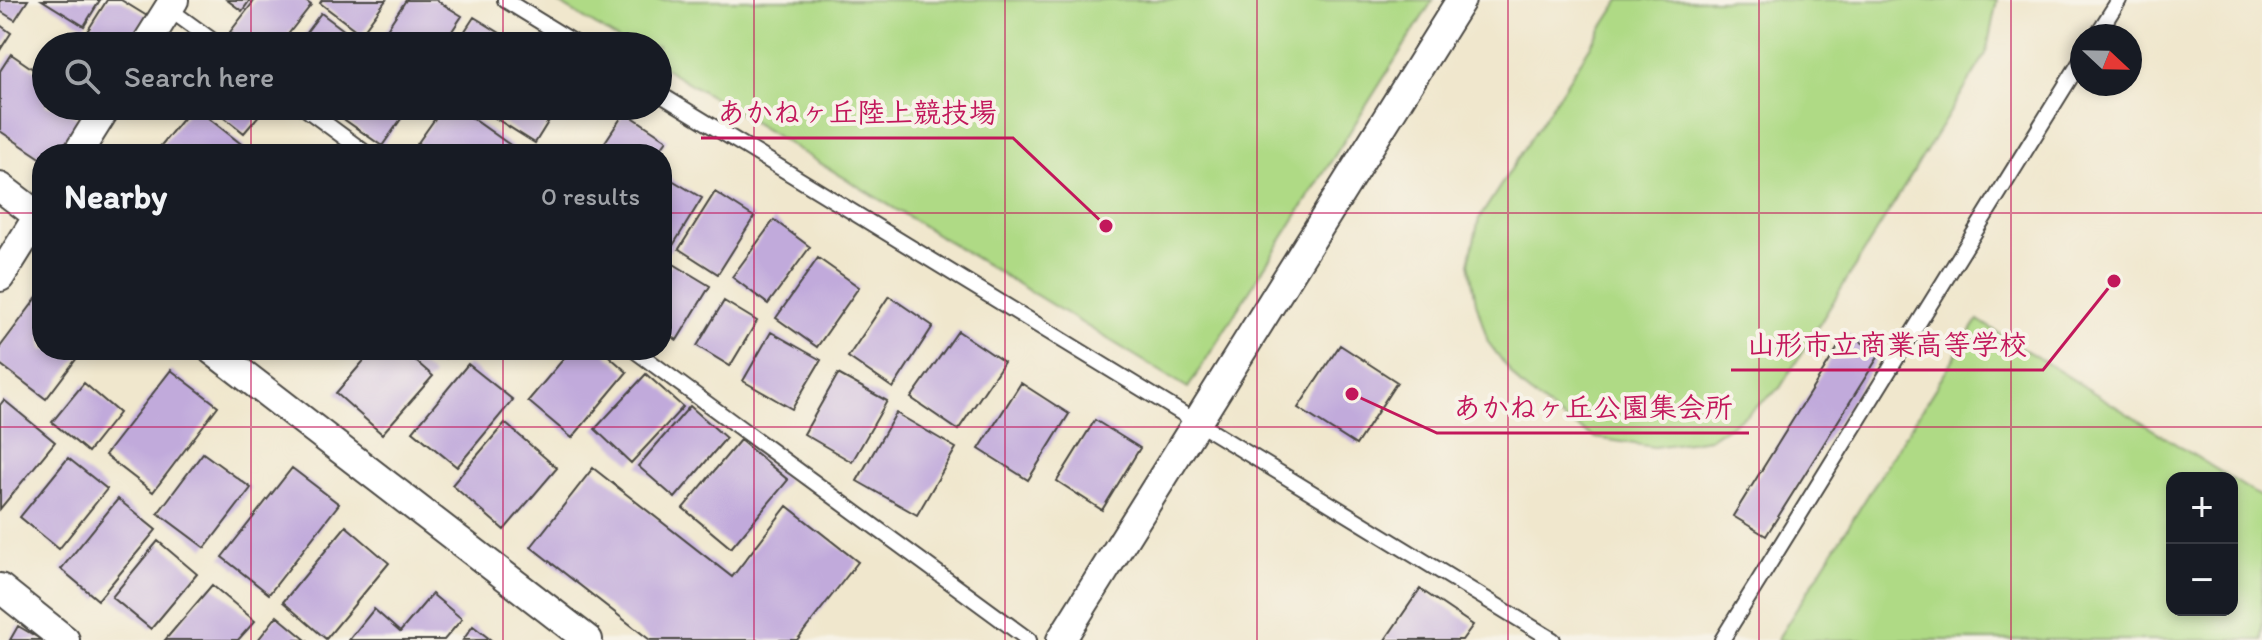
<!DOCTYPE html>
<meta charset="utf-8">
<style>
:root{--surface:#171b24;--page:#242831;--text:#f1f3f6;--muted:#9ea1a6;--line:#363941}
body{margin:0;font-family:Itim,"Klee One",sans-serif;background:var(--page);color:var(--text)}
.controls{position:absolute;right:24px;bottom:24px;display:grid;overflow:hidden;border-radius:16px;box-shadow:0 4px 12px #0003}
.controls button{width:72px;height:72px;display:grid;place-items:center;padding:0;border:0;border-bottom:2px solid var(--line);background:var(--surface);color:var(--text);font:40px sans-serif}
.compass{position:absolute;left:2070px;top:24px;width:72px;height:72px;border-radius:50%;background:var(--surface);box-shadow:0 4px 12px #0003;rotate:112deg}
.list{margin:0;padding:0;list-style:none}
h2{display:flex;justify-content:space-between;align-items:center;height:104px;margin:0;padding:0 32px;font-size:34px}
h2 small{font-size:26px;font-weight:400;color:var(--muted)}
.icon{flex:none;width:44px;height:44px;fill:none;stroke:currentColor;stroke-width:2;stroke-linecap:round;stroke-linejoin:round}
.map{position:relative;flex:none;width:2262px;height:640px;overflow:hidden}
.search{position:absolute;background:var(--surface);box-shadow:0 4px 12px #0003;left:32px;top:32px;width:640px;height:88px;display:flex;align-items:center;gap:20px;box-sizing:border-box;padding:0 28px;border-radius:44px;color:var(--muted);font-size:30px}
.panel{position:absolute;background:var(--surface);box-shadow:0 4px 12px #0003;left:32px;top:144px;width:640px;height:216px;border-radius:32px}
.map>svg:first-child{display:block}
</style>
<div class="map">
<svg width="2262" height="640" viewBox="0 0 2262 640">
<rect width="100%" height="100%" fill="#f7f3e8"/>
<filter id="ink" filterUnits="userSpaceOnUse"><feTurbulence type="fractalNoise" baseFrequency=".0125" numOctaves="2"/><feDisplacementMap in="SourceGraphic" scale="16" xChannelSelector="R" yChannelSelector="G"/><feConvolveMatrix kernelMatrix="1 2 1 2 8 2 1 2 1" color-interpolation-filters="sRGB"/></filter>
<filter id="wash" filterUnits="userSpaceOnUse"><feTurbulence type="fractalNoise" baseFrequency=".006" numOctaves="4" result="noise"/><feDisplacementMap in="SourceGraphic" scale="32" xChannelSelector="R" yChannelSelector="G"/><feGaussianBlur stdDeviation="1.8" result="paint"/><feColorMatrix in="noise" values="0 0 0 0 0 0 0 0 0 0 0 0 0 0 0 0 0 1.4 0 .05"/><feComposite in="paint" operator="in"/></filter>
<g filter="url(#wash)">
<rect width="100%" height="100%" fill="#f0e7cd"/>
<!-- green -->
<path fill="#afda85" stroke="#6d8258" stroke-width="2" d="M554,0H1433L1188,388L658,64V46H629Z
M1620,0H1997L1986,54L1780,388L1746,415L1709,439L1654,447L1596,438L1563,419L1521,386L1488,342L1476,302L1469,263L1479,219Z
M1978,320L2230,478H2172V610H2232V479L2262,498V640H1777Z"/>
<g id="blocks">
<!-- building -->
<path fill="#c1aadb" d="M0,0H28L15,20L0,11Z
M42,0H100L84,26Z
M107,0H121L147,16L128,46H78Z
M227,0H250L242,11Z
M255,0H304L311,5L279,46H247L230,32Z
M322,0H386L361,34L320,3Z
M406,0H436L462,16L442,46H387L379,41Z
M321,13L365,46H296Z
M474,17L521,46H455Z
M0,25L11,33L0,50Z
M11,54L46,78V84L40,93L46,98V106H59L84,123L63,154H42V159L0,131V71Z
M193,106L245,147L239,154H154Z
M210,106H267L244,133Z
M330,106H410L382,146L328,108Z
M444,106H455L523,154H410Z
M466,106H489L482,116Z
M502,106H558L535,143L495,118Z
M625,112L667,140L657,154H597Z
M662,174L702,198L669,252L662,248Z
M715,192L754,217L718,274L679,249Z
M774,220L810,247L768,304L732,277Z
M818,258L859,287L817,347L776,318Z
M672,263L710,286L677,340L662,330V279Z
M42,291V350H83L46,399L0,364V347Z
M889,296L933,326L893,388L848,357Z
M724,301L757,321L730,366L697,346Z
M958,331L1004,362L958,430L911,398Z
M771,332L821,360L792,409L743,381Z
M1847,333L1880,354L1766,536L1733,516Z
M1340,345L1397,382L1356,445L1298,408Z
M373,350H403L433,376L382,434L336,393Z
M436,350H453L446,358Z
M571,350H602L627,372L572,438L528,401Z
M468,364L513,400L457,467L413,431Z
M171,370L218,406L153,492L105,455Z
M646,374L683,407L631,463L595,429Z
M838,374L887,401L852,462L804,434Z
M84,383L119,413L88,452L52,422Z
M1021,383L1069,414L1028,480L979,449Z
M4,400L55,442L0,509V405Z
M690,406L726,438L675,498L638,466Z
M896,413L956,448L917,515L857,481Z
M1095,420L1140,448L1102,510L1057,481Z
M505,423L557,468L504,530L452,485Z
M740,440L788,480L731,548L683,508Z
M203,453L251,488L205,548L158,513Z
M68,458L107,489L59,549L20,517Z
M292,468L339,504L269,594L222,557Z
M593,468L732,577L787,506L858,562L797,640H650L531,547Z
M118,499L156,530L98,600L61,569Z
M346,526L389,563L326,639L283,602Z
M158,541L197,574L151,629L112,597Z
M212,585L255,621L238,640H165Z
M1420,589L1473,625L1462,640H1385Z
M432,594L462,619L444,640H349L374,609L400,632Z
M277,616L306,640H258Z
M18,626L42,640H10Z
M473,626L491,640H463Z"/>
</g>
</g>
<g filter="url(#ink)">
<use href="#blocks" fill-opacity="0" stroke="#494743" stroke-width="2"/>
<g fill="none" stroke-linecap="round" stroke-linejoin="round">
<defs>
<path id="lane" d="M505,0L580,46
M169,9L220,46
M2096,36L2119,0
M658,93L1553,640
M302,106L367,154
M634,350L1029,640
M1722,640L2082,59"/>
<path id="street" d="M145,46L174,0
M77,154L107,106
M0,187L42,219
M0,277L42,210
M212,350L588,640
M0,588L65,640
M1061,640L1461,0"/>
</defs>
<!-- lane casing -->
<use href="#lane" stroke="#494743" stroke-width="18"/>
<!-- street casing -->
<use href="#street" stroke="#494743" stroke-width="32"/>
<!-- lane -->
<use href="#lane" stroke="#fff" stroke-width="14"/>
<!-- street -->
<use href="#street" stroke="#fff" stroke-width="28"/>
</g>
</g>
<!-- grid -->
<path fill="none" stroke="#c2185b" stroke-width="2" stroke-opacity="0.55" d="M251,0V46M503,0V46M754,0V640M1005,0V640M1257,0V640M1508,0V640M1759,0V640M2011,0V640M251,106V154M503,106V154M0,213H42M662,213H2262M251,350V640M503,350V640M0,427H2262"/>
<!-- callouts -->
<path fill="none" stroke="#c2185b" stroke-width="3" d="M1106 226L1013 138H701M2114 281L2043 370H1731M1352 394L1437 433H1749"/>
<g fill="#c2185b" stroke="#f7f3e8" stroke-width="3">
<circle cx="1106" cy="226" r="8"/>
<circle cx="2114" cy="281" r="8"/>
<circle cx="1352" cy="394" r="8"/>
</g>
<g font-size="28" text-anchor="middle" font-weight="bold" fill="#c2185b" stroke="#f7f3e8" stroke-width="8" stroke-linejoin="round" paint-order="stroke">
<text x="857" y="122">あかねヶ丘陸上競技場</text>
<text x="1887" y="354">山形市立商業高等学校</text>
<text x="1593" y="417">あかねヶ丘公園集会所</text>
</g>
</svg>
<div class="controls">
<button>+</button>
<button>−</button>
</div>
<svg class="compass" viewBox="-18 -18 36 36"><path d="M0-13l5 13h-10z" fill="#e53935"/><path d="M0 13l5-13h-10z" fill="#9ea1a6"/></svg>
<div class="search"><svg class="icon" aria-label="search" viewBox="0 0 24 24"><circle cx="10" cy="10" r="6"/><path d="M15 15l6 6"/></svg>Search here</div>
<section class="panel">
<h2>Nearby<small>0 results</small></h2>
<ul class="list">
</ul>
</section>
</div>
